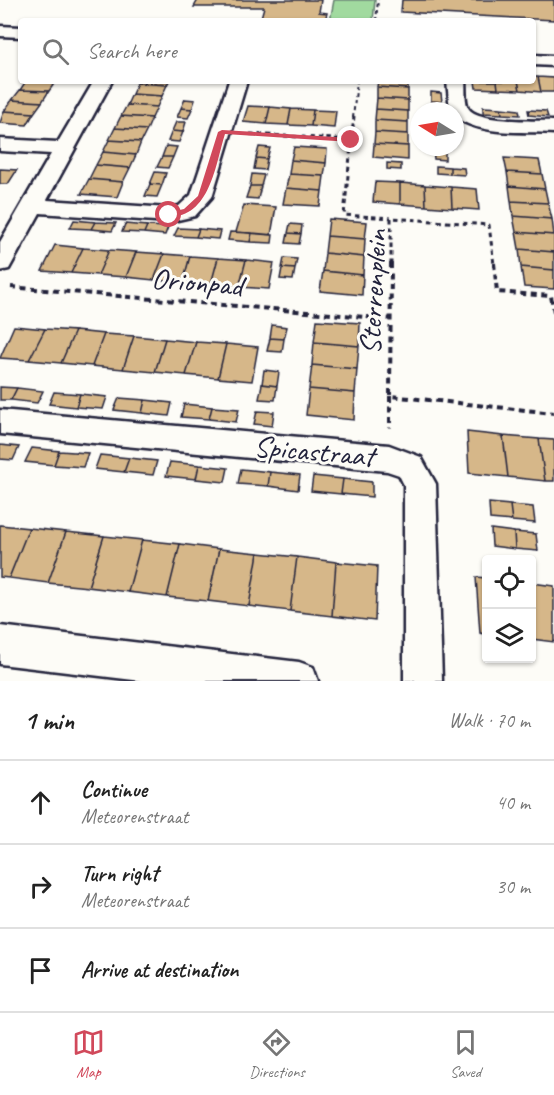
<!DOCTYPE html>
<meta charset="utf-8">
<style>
:root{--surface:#fff;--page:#f6f6f6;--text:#222;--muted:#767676;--line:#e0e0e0;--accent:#d1495b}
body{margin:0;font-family:Caveat,sans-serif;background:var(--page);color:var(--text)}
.controls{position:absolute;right:18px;bottom:18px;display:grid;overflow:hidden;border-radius:6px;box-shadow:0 2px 4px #0004}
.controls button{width:54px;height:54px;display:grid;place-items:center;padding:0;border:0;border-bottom:2px solid var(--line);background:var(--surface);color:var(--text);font:30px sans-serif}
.compass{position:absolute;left:410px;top:102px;width:54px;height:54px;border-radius:50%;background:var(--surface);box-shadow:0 2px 4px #0004;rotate:281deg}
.stop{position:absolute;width:18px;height:18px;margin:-14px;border:4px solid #d1495b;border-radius:50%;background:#fff}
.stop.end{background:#d1495b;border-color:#fff;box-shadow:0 2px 6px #0008}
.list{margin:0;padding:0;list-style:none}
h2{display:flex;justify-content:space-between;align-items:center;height:78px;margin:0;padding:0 24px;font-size:26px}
h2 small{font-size:20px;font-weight:400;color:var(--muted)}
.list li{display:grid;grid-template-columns:39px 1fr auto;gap:18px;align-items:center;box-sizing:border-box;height:84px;padding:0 24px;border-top:2px solid var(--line)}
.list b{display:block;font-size:22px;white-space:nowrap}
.list p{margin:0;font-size:20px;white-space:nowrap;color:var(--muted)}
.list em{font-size:20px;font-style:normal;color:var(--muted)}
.icon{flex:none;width:33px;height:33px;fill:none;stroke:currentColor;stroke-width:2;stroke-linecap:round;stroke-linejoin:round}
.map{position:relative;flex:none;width:554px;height:681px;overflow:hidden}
.search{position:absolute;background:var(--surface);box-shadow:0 2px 4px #0004;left:18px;right:18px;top:18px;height:66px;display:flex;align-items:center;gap:15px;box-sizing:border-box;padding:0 21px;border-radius:6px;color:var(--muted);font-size:22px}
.sheet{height:330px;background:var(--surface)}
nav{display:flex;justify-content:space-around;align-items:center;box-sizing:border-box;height:84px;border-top:2px solid var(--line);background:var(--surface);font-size:16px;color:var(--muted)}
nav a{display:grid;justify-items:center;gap:3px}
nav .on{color:var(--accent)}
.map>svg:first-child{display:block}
</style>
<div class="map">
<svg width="554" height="681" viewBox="0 0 554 681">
<rect width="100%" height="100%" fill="#fdfcf7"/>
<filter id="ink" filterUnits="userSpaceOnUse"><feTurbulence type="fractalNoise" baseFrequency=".0167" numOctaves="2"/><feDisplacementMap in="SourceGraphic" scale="12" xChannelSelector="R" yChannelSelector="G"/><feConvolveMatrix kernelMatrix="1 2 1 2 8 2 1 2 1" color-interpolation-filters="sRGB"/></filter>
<g filter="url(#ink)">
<!-- green -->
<path fill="#a1da9f" stroke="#627e6d" stroke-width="1.5" d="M334,0H375L373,21H330Z"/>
<!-- building -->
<path fill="#d6b789" stroke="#22223b" stroke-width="1.5" d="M198,0H321L319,12L327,13L325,21H260L264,7H194Z
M402,0H554V20L401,12Z
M533,77H538L541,92L520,90L518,81H533Z
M538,77L554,78V92H541Z
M26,81H56L49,91L20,90Z
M139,81H169L167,85L137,83Z
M378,81H408V89L377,87Z
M475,81H497L498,89L476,88Z
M497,81H518L520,90L498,89Z
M137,83L167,85L162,96L132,94Z
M377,87L408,89V100L377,98Z
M20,90L49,91L42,102L12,100Z
M431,92L441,93L442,102L431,101Z
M132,94L162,96L157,107L127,105Z
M377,98L408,100V111L376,109Z
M185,99L195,100L192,109L181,108Z
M12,100L42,102L34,113L4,111Z
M431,101L442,102V111L432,110Z
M127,105L157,107L152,118L121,116Z
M248,106L270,107L266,124L243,122Z
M270,107L291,109L288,125L266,124Z
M483,107L501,108L502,114L483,113Z
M181,108L192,109L188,118L177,117Z
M501,108L519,110L520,115L502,114Z
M291,109L313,110L311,126L288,125Z
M376,109L408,111V122L375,120Z
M313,110L336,111L334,128L311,126Z
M528,110L546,111L548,117L529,115Z
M4,111L34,113L27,125L0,123Z
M121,116L152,118L147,130L115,128Z
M375,120L408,122V134L375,132Z
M176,122H186L183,132L172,131Z
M115,128L147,130L141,142L109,140Z
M172,131L183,132L179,142L168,141Z
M375,132L408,134V146L374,144Z
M109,140L141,142L136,155L103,152Z
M374,144L408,146V160L373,157Z
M166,146L177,147L173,157H162Z
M259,147L270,148L267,159L256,158Z
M294,147L327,149L326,163L291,160Z
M433,148L445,149V160L434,159Z
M103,152L136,155L130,168L96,165Z
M162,157H173L168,168L157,167Z
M256,158L267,159L265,170L254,169Z
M504,158L539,160L542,174L507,172Z
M291,160L326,163L324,176L289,174Z
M387,163L401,164V170L387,169Z
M96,165L130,168L123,182L89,179Z
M436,166L450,167V174L436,173Z
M450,167L464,168L465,175L450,174Z
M0,169L17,170L8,184H0Z
M155,172L166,173L162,185L150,184Z
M507,172L542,174L545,189L509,186Z
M252,174L264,175L261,186H250Z
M289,174L324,176L322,191L286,188Z
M89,179L123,182L117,197L81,194Z
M375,182L400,183V204L373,202Z
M400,183L425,185L426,206L400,204Z
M150,184L162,185L157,197L145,196Z
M425,185L451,187L452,208L426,206Z
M250,186H261L258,199L246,198Z
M509,186L545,189L548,203L511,201Z
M451,187L477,189L479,210L452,208Z
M286,188L322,191L320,206L283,204Z
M511,201L548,203L552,219L513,216Z
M244,205L276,207L271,235L236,232Z
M513,216L552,219L554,235L516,232Z
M329,219L367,222L365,239L327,236Z
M74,220L95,222L91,229L70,228Z
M95,222L116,223L112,231L91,229Z
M125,224L147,226L144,233L122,232Z
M290,224L302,225L301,234L288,233Z
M147,226L168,227L165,235L144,233Z
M178,228L199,229L196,237L174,236Z
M199,229L220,231L218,239L196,237Z
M230,232L252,233L250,242L228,240Z
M516,232L554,235V252L519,249Z
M252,233L273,235L272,243L250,242Z
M288,233L301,234L299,244L286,243Z
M327,236L365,239L364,257L325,253Z
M55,245L83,248L71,273L42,271Z
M83,248L109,250L98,275L71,273Z
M519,249L554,252V270L521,267Z
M109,250L136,252L126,277L98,275Z
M136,252L164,254L154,280L126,277Z
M325,253L364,257L363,275L323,271Z
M164,254L190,256L183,282L154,280Z
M190,256L218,258L211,284L183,282Z
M218,258L246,260L239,287L211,284Z
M284,258L297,259L295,269L282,268Z
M246,260L274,263L269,289L239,287Z
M521,267L554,270V289L524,287Z
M282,268L295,269L293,280L280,279Z
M323,271L363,275L362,295L320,291Z
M317,320L360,323L359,346L314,342Z
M272,325L287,327L284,339L270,338Z
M14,326L45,329L29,360L0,358Z
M45,329L75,331L61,363L29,360Z
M75,331L104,334L92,366L61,363Z
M104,334L134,336L123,369L92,366Z
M134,336L165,339L155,372L123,369Z
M270,338L284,339L282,352L267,351Z
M165,339L196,342L186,375L155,372Z
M196,342L226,344L218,378L186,375Z
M314,342L359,346L357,369L312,365Z
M226,344L258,347L252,381L218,378Z
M312,365L357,369L355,393L309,389Z
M264,370L279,372L277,386L262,384Z
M262,384L277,386L275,400L259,399Z
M0,387L17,388L11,400H0Z
M17,388L43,391L37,403L11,400Z
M309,389L355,393L354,420L306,415Z
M54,392L80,394L76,407L49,404Z
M80,394L107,397L103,409L76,407Z
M119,398L145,400L142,413L114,410Z
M145,400L172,403L169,416L142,413Z
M184,404L212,407L209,419L181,417Z
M212,407L239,409L236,422L209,419Z
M257,411L274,412L272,426L254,424Z
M467,432L503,436L508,477L469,473Z
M503,436L539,439L545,481L508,477Z
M539,439L554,440V481H545Z
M0,445L19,447L13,460L0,459Z
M32,448L59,451L54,465L25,462Z
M59,451L88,453L83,467L54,465Z
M100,455L129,458L124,472L95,469Z
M129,458L157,461L153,475L124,472Z
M170,462L199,465L196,479L166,476Z
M199,465L228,468L225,482L196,479Z
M241,469L270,472L268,486L238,484Z
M270,472L300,475L298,490L268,486Z
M313,476L343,479L341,494L311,491Z
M343,479L372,482V497L341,494Z
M489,503L510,505L512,521L490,519Z
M510,505L533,507L535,523L512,521Z
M0,525L29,528L9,578L0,577Z
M29,528L66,532L48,583L9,578Z
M491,529L514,532L515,549L492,546Z
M66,532L104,536L88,587L48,583Z
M514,532L536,534L538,551L515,549Z
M104,536L142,540L128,592L88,587Z
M142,540L180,544L167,597L128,592Z
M180,544L219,549L208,601L167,597Z
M219,549L258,553L249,606L208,601Z
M258,553L297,557L290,611L249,606Z
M297,557L336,562L332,616L290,611Z
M336,562L377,566L375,621L332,616Z
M476,577L486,578V634L480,633Z
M532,583L554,586V642L532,639Z"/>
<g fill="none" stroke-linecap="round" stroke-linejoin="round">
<defs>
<path id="street" d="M0,26L21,27V37L0,36Z
M533,55L554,56V66L533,65Z
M94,81H112L47,200L169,208L179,206L191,195L229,81H247L212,197L195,216L169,222L40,213L9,269L0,271V242L51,154L0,151V139L58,142Z
M447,81H465C466,89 464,103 469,109C480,123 537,120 554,121V133C523,131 482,136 455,117V111L450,110Z
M0,410L389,445L421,457L436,484L442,681H404V485L399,475L387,471L0,434Z
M0,626L299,662L313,667L318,681H142L0,664Z"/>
</defs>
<!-- street casing -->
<use href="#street" stroke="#22223b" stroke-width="5"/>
<!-- path-far2 -->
<path stroke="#22223b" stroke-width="2" stroke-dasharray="4 3" stroke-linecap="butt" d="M376,21L378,0
M353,118L357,81"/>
<!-- path-far1 -->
<path stroke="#22223b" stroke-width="3" stroke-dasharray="4.5 4" stroke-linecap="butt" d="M354,116L344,215L391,218
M250,134L351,140
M391,265V218L489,225L494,265"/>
<!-- path -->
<path stroke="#22223b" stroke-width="4" stroke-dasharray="6 4.5" stroke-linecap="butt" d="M391,263L390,396L554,413
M494,263L497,292L551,296L554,312
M11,287L390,319
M390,396V428"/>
<!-- street -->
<use href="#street" fill="#fdfcf7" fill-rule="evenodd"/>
</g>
</g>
<!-- route -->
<path fill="#d1495b" d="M222,130L351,138L355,140L351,142L225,134C215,166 210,219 166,217V213L184,209L198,196L218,132Z"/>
<g text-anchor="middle" stroke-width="6" stroke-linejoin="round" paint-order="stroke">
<!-- street labels -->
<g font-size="30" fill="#22223b" stroke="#fdfcf7">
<text transform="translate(197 282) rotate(5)" y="10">Orionpad</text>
<text transform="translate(373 292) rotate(-87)" y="10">Sterrenplein</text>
<text transform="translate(314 451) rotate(5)" y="10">Spicastraat</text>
</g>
</g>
</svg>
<div class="controls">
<button><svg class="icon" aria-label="locate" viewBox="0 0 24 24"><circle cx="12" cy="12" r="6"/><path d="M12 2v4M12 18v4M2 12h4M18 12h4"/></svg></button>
<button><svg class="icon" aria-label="layers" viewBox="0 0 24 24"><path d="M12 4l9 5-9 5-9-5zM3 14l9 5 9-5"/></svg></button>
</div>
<svg class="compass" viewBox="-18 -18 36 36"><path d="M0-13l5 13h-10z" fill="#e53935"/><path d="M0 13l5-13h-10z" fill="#767676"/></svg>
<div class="stop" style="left:169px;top:215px"></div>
<div class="stop end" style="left:351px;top:140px"></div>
<div class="search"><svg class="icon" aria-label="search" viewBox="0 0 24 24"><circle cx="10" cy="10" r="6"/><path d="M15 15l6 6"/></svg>Search here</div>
</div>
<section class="sheet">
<h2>1 min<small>Walk · 70 m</small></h2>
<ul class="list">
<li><svg class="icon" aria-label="ahead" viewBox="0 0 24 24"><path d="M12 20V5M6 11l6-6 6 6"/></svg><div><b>Continue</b><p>Meteorenstraat</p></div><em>40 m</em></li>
<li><svg class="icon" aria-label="right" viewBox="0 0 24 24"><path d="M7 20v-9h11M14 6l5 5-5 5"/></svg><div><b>Turn right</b><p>Meteorenstraat</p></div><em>30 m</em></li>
<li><svg class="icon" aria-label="arrive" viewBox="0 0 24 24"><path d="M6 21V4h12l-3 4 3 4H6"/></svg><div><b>Arrive at destination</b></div></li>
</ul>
</section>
<nav>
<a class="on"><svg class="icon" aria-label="map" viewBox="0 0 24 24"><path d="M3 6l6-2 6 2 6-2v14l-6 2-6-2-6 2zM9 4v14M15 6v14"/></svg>Map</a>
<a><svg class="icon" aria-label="directions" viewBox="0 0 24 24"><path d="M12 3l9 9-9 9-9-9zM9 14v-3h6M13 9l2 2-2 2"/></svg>Directions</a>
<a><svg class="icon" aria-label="saved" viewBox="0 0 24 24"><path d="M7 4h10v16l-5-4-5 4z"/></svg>Saved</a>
</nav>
